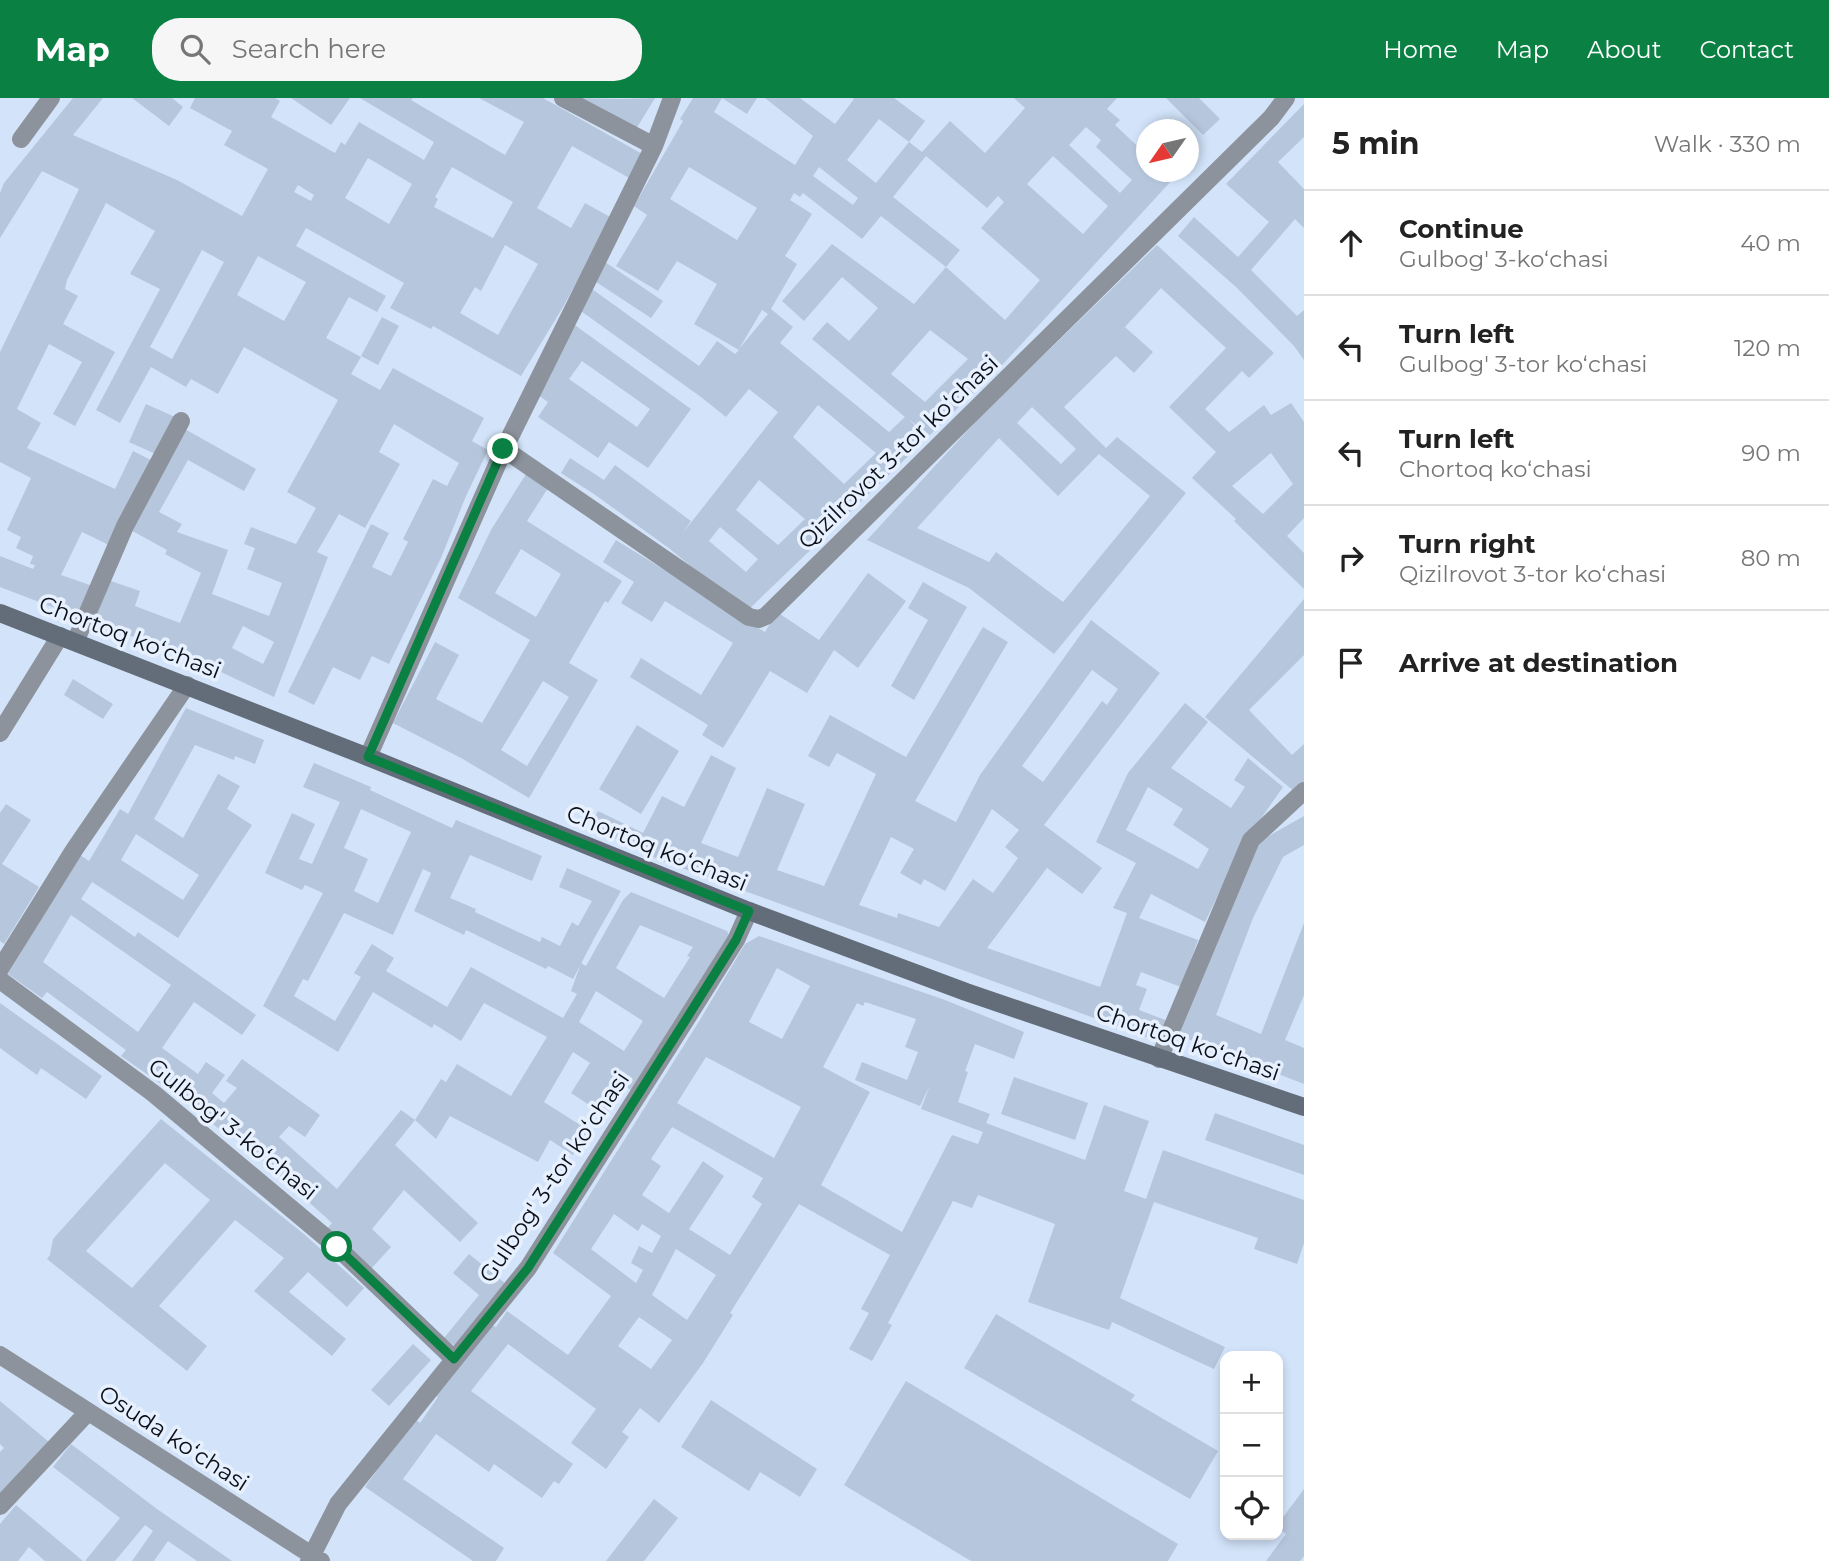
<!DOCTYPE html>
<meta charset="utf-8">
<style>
:root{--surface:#fff;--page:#f6f6f6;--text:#222;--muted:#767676;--line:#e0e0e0;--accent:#0b8043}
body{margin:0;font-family:Montserrat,sans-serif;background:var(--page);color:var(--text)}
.controls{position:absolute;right:21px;bottom:21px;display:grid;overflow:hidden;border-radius:14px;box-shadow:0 4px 10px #0003}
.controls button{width:63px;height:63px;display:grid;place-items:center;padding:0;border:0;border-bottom:2px solid var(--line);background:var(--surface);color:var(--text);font:35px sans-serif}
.compass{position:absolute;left:1136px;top:21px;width:63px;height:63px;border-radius:50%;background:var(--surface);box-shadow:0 4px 10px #0003;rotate:236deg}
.stop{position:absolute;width:21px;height:21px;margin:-16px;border:5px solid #0b8043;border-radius:50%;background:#fff}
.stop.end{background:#0b8043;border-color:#fff;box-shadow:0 2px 7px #0008}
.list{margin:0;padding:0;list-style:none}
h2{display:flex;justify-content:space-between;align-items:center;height:91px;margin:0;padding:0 28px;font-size:30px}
h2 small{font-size:23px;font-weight:400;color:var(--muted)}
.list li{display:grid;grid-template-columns:46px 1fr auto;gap:21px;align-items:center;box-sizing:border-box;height:105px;padding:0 28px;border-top:2px solid var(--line)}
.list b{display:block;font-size:26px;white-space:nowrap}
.list p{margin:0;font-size:23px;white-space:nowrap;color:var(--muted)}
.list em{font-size:23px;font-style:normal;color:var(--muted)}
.icon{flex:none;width:38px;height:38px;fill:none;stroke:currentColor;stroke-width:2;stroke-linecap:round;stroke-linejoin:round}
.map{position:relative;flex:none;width:1304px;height:1463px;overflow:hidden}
header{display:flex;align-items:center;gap:42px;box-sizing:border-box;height:98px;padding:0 35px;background:var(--accent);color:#fff}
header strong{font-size:33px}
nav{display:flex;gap:38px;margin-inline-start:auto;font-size:24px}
.search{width:490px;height:63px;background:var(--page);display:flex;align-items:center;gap:18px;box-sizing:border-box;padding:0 24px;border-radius:28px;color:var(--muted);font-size:26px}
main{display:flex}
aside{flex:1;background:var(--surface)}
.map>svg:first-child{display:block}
</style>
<header>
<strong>Map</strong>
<div class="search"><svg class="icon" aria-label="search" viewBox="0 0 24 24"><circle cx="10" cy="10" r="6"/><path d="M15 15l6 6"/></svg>Search here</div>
<nav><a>Home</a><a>Map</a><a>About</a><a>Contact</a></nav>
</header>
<main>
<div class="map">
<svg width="1304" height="1463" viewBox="0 0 1304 1463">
<rect width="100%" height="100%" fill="#d3e4fa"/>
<!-- building -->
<path fill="#b6c6dc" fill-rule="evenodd" d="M73,0H103L73,37L177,82L242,118L268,71L224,47L232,33L190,10L195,0H275L280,3L271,19L335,55L341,44L345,47L359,24L424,62L434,44L360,0H413L411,2L505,57L524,24L479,0H543L644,57L631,81L572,48L537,110L571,130L585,105L612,120L563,209L521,278L433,228L431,231L390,210L404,185L306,130L296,148L386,198L377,214L349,199L326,240L361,259L351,276L380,292L393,270L484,320L472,343L488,352L466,398L441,460L389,566L372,558L360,582L333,569L314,607L288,594L371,426L389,435L372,469L391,478L408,444L403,441L433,381L447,388L459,365L394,326L379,354L400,366L365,430L339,416L317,454L328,459L274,599L189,559L89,523L105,481L140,493L135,508L180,525L201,475L165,456L167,452L127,430L183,330L256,371L244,393L188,362L159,414L182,426L177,434L228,452L212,496L269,518L282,485L247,471L255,450L244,446L251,429L296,446L316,410L287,394L338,302L244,249L218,296L191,281L186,289L151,269L120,325L96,312L160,191L130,176L155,133L106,105L67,182L65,191L78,198L63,226L115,254L75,328L53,316L82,264L49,246L17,311L41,325L27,350L115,391L133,353L153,363L113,449L82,434L61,477L93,488L81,520L0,489V458L33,471L35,467L30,466L33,458L16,450L21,439L7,432L31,380L0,364V254L79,91L42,73L0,140V95L4,85ZM368,60L412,86L389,126L345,100ZM452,69L513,104L493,140L434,109L438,101L435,99ZM298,87L314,97L311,103L294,94ZM505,147L538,166L498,237L460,215L475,189L481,193ZM202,152L224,164L172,261L150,249ZM258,158L306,184L284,223L237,197ZM243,528L274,544L263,566L232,550Z
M132,0H172L183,9L169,28Z
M291,0H350L331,27Z
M573,0L622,1L655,0L633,36Z
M693,0H757L747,16L722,0L714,14L795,67L813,38L765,0H800L835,26L854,1L852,0H894L925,23L909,44L879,21L847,62L876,85L909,44L922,54L950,23L985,55L1025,10L1014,0H1117L1107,11L1120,22L1115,27L1146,56V74H1165L1173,81L1004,265L930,337L908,321L928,339L746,514L670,451L594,396L561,375L570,360L604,382L615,367L691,423L682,436L778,314L749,291L726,319L701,299L578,211L592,191L699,268L717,243L735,256L739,252L694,226L717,186L677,163L658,193L616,168L647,117L634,108L683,23L680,21ZM1086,29L1101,42L1096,49L1132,82L1120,95L1069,47ZM926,58L987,110L998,98L1004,104L981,130L1040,182L1005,222L946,169L914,206L832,146L782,203L804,223L842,179L878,210L849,243L827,224L812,241L905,319L889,334L780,245L793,229L771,211L797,166L785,158L812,116L790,102L794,95L800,99L803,95L862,141L881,118L946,169L960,152L893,99ZM1053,58L1108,108L1083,136L1027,86ZM689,69L757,110L737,142L670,101ZM819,69L858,100L853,107L813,78ZM762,212L768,216L739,251ZM930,232L968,261L925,304L891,276ZM818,307L876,355L844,386L793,339ZM759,382L805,421L778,447L736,412ZM720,429L758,461L746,474L709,443Z
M1166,0H1199L1220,21L1203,37Z
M1304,6V39L1278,64L1304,91V130L1295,121L1251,172L1297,218L1304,212V262L1294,248L1236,189L1178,138L1194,119L1238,159L1269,124L1226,86Z
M1157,147L1274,255L1249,280L1242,273L1205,311L1229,334L1264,307L1271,317L1291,305L1304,324V420L1287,438L1304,455V491L1234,423L1236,421L1192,380L1216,354L1169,309L1226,250L1161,190L1125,229L1153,254L1134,275L1116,258L1064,309L1106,350L1117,339L1186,395L1054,556L969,490L867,442L979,320ZM1032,309L1076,351L1061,366L1017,325ZM999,340L1058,398L1099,356L1150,398L1063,504L996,454L989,464L917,430ZM1271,355L1293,386L1263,416L1232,388Z
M605,164L663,203L651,220L593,182Z
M382,219L399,228L378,267L361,258Z
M572,225L691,311L648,370L609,344L598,360L538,319L548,304L535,295ZM582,263L650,311L637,329L569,281Z
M146,306L175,319L158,357L129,344Z
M526,376L548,390L527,423L622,483L608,505L605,503L569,565L598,582L529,700L461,660L393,625L435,544L459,557L436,601L482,625L530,542L458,500L491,432ZM521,451L561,476L536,519L495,495ZM543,583L569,599L527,668L501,652Z
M616,442L765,534L777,514L819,542L868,475L906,503L858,570L834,552L807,595L770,573L723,650L702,637L708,627L630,579L641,560L701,597L733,545L665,503L652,524L621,505L634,484L603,464Z
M923,484L967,509L914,602L891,588L928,522L908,510Z
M1304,501V557L1249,612L1292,657L1304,646V686L1295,694L1205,619Z
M1091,522L1160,575L1044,727L1102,770L1082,796L1047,770L987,850L1100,889L1127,815L1113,810L1136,765L1096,744L1128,675L1185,605L1208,624L1171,670L1231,710L1245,689L1234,682L1248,660L1283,689L1241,749L1205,824L1151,796L1139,820L1198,842L1181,889L1141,874L1136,887L1147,891L1139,912L1168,923L1160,944L657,761L590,728L598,713L643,735L662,698L684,709L711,657L736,670L701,745L738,759L767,690L805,706L777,772L824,788L876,676L837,655L829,669L808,658L830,617L906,659L983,529L1008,544L915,703L956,724L980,677ZM1092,572L1118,591L1107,607L1102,603L1043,684L1022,668ZM1148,689L1183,711L1173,727L1209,751L1198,771L1126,732ZM992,711L1019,732L1005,749L1018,760L993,795L973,781L939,829L898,815L897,820L859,807L891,739L914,751L900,775L921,787L924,781L945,793Z
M73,581L113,606L103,621L64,597Z
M186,610L264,642L255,666L235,658L234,662L195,647L154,721L183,740L218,676L240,688L227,711L252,727L178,840L92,784L81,801L135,839L138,834L256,917L242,937L194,904L162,950L198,976L206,964L225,977L212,995L224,1005L237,990L226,983L242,961L320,1017L305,1039L289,1028L279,1039L337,1091L401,1012L415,1022L441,981L446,984L457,966L511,998L547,939L484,905L461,943L434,926L432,930L373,894L338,954L263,908L323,795L305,787L302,792L265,775L292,715L315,726L299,761L312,766L340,704L303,689L314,665L371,689L370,692L452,730L456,722L542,758L532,783L470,757L450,800L476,811L475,814L540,844L542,839L560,848L572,824L578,828L592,803L559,789L567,770L621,793L596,837L573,881L548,868L546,871L466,832L464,837L414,813L431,775L423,771L393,837L344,815L308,883L303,881L294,898L335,923L361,879L354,875L372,846L394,860L386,873L447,909L471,869L563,920L577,896L571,893L581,865L586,868L623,802L631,794L727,833L730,840L633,993L626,989L606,1018L571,995L590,965L573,954L544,1004L588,1032L573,1057L550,1042L538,1064L450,1018L436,1041L415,1022L395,1047L478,1125L460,1144L404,1092L372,1131L391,1149L370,1172L327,1131L332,1125L231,1034L228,1038L203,1018L204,1016L121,958L126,952L47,894L42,900L8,876L80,757L89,763L120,711L128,716ZM361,711L411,734L378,805L354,793L368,761L344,750ZM136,736L199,777L183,802L121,762ZM71,817L171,887L138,934L43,864ZM640,827L693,849L687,858L690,859L664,900L616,870ZM596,893L643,923L624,953L579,924Z
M637,627L679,653L641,716L599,691Z
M6,706L31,722L2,766L39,789L4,846L0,843V715Z
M1304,718V747L1283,759L1253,820L1216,917L1261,936L1304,825V897L1285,942L1304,950V986L1175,936L1256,745Z
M759,838L945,902L1024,934L1014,961L975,946L965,973L968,974L958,1004L990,1016L986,1025L1085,1062L1104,1007L1149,1023L1124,1093L1146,1101L1163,1052L1304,1102V1145L1297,1166L1254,1151L1258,1140L1154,1104L1120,1200L1225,1249L1214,1271L1112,1224L1109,1232L1028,1204L1055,1126L978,1097L972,1110L953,1103L888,1225L892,1227L872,1263L849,1251L869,1215L861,1211L890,1157L799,1106L730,1215L733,1217L703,1265L659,1325L640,1310L622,1334L629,1339L606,1371L571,1345L596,1311L508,1246L471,1293L573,1366L559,1386L554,1383L542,1400L494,1366L489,1374L436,1336L403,1381L504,1450L496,1463H473L365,1389L414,1320L420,1325L438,1299L436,1298L492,1227L496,1229L507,1213L568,1257L611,1198L553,1155L698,925L745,846ZM777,870L810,888L782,941L749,924ZM865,904L916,921L905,949L918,954L907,982L862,964L855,982L920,1008L930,987L921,1011L983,1034L978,1046L952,1037L902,1134L821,1087L870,994L823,969L857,905L863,908ZM706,959L801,1009L774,1060L677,1005ZM672,1029L763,1080L752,1099L762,1106L730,1157L689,1131L724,1078L703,1063L669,1115L642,1097L661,1068L651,1061ZM614,1116L638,1133L642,1126L661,1138L652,1155L639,1148L631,1165L643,1172L636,1185L591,1151ZM676,1151L716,1177L687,1222L652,1197ZM639,1219L672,1242L651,1271L618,1248Z
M0,905L102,978L86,1001L41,970L37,977L0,950Z
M1014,979L1088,1005L1075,1042L1001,1016Z
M1215,1015L1304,1047V1077L1205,1042Z
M161,1021L305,1137L364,1190L347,1209L308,1174L289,1194L346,1241L332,1258L254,1193L284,1160L235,1122L159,1208L207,1248L187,1273L47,1161L50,1157L53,1141ZM165,1065L210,1102L132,1190L86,1153Z
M469,1156L506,1186L455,1248L444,1240L479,1197L453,1175Z
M996,1216L1135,1297L1131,1302L1218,1353L1190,1401L964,1270Z
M413,1246L431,1262L389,1308L371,1292Z
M906,1283L1178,1446L1168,1463H971L844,1387Z
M711,1302L817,1371L800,1399L760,1374L749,1393L681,1349Z
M0,1303L49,1344L0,1396V1354L4,1350L0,1346Z
M71,1346L157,1411L232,1463H197L168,1443L154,1463H132L153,1433L145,1427L115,1463H85L120,1420L53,1369Z
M1304,1391V1458L1300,1463H1266L1286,1436L1278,1430V1426Z
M654,1401L678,1420L644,1463H606Z
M16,1407L83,1463H45L29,1449L18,1463H0V1426Z"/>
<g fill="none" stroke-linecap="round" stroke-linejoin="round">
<!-- pedestrian -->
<path stroke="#8c939c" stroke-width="18" d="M76,542L125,428L181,323"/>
<!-- minor -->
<path stroke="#8c939c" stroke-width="18" d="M563,0L654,48
M21,41L51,0
M504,351L749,519L759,521L766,518L1271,20L1286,0
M0,635L60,538
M368,659L504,351L654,48L672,0
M0,871L74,752L187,587
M0,882L153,995L337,1149L454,1261
M1159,961L1251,742L1304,693
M0,1257L321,1463
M0,1408L88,1314
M309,1463L338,1406L528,1170L685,923L736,842L749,813"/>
<!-- secondary -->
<path stroke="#636d7a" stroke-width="18" d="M0,515L368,659L749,813L966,894L1304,1009"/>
</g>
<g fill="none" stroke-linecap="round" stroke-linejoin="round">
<!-- route -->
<path stroke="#0b8043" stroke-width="9" d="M337,1149L454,1261L528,1170L685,923L736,842L749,813L368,659L503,351"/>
</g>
<g text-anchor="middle" stroke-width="7" stroke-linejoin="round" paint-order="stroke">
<!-- street labels -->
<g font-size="23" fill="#0b1018" stroke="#e6f0fe">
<text transform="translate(898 354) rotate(-44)" y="8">Qizilrovot 3-tor koʻchasi</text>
<text transform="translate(130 539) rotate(21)" y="8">Chortoq koʻchasi</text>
<text transform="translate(657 750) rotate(22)" y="8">Chortoq koʻchasi</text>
<text transform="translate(1188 944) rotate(19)" y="8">Chortoq koʻchasi</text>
<text transform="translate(233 1031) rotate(39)" y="8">Gulbog' 3-koʻchasi</text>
<text transform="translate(554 1079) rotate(-56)" y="8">Gulbog' 3-tor koʻchasi</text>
<text transform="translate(174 1340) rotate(33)" y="8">Osuda koʻchasi</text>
</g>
</g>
</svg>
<div class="controls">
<button>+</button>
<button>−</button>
<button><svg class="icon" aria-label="locate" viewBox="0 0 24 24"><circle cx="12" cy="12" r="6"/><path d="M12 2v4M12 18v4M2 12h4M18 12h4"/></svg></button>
</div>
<svg class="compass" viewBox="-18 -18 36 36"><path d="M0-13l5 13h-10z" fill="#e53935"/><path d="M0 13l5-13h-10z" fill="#767676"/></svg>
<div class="stop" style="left:337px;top:1149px"></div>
<div class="stop end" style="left:503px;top:351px"></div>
</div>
<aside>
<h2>5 min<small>Walk · 330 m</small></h2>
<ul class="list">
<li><svg class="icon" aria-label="ahead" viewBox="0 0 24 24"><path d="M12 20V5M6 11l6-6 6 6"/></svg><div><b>Continue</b><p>Gulbog' 3-koʻchasi</p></div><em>40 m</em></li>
<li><svg class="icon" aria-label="left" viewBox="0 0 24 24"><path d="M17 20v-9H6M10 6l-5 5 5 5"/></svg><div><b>Turn left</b><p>Gulbog' 3-tor koʻchasi</p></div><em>120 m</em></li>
<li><svg class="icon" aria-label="left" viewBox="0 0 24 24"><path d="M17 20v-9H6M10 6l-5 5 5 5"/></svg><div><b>Turn left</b><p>Chortoq koʻchasi</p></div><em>90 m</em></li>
<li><svg class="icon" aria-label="right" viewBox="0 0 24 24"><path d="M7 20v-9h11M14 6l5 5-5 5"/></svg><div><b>Turn right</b><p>Qizilrovot 3-tor koʻchasi</p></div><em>80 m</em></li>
<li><svg class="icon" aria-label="arrive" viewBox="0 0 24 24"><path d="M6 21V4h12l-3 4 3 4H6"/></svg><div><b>Arrive at destination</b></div></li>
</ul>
</aside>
</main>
